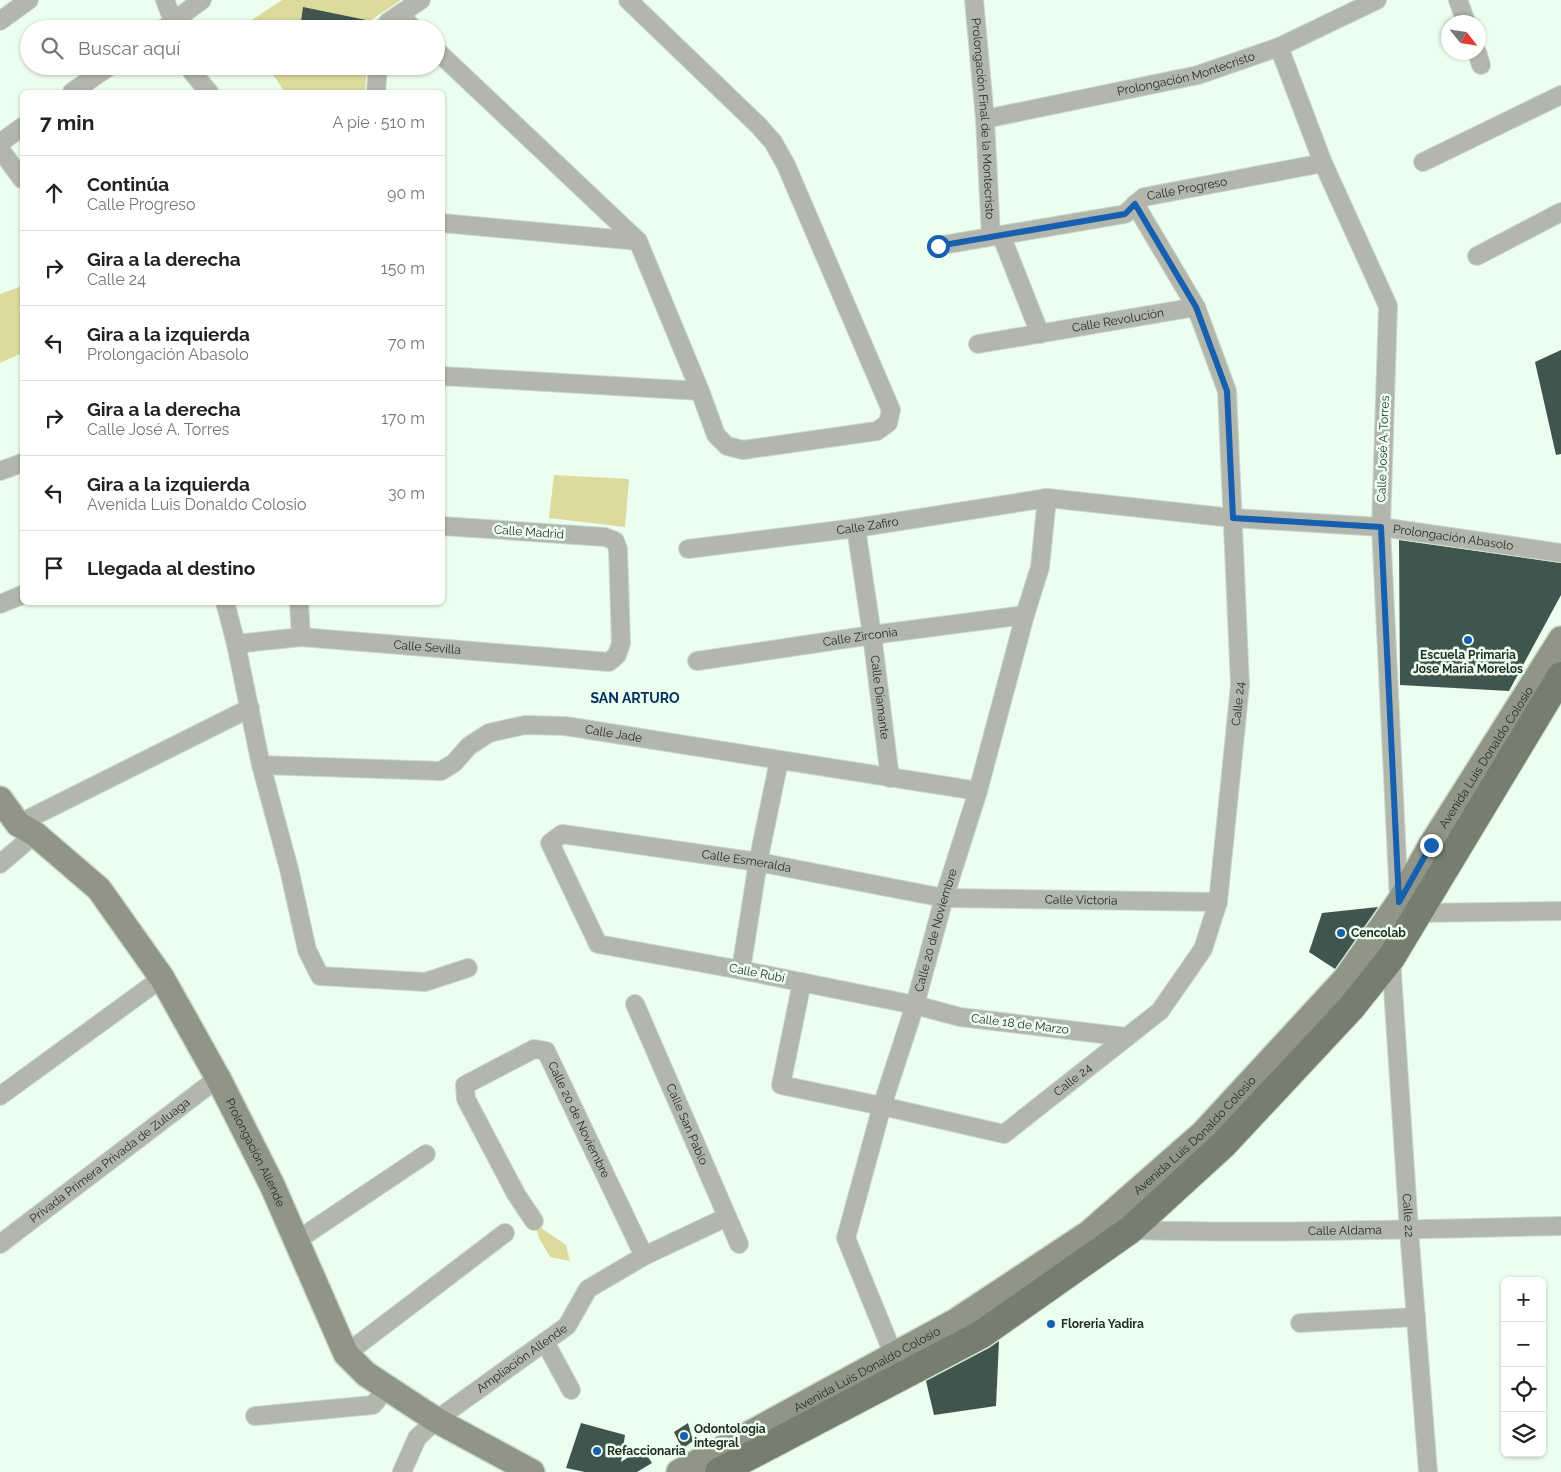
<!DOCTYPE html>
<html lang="es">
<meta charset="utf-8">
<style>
:root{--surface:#fff;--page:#f6f6f6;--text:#222;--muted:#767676;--line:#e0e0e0}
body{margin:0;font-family:Raleway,sans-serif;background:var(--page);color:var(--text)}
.controls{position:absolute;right:15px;bottom:15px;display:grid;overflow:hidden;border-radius:8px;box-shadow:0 1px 4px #0004}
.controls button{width:45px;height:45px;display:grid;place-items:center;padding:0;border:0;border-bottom:1px solid var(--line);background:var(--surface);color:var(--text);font:25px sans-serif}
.compass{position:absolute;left:1441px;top:15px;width:45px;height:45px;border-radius:50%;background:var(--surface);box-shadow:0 1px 4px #0004;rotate:120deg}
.stop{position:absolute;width:15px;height:15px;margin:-11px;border:4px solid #175faf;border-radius:50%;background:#fff}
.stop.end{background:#175faf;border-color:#fff;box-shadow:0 1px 5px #0008}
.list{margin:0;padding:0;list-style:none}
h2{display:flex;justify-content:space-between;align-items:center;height:65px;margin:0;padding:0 20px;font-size:21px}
h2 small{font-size:16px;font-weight:400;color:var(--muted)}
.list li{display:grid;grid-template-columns:32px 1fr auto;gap:15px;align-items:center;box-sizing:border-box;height:75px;padding:0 20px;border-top:1px solid var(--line)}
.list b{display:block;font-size:19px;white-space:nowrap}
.list p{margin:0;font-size:16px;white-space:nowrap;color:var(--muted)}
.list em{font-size:16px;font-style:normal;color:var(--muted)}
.icon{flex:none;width:28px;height:28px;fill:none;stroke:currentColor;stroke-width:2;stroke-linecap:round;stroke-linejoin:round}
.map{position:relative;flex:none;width:1561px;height:1472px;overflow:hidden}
.search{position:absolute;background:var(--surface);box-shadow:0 1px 4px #0004;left:20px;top:20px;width:425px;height:55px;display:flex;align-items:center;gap:12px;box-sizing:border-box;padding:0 18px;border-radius:28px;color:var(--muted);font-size:19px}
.panel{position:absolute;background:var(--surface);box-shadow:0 1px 4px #0004;left:20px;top:90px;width:425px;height:515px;border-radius:8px}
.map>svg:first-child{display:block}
</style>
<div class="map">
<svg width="1561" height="1472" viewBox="0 0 1561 1472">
<rect width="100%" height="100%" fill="#ecffee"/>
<!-- green -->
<path fill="#ddda9d" d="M282,0H401L371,20L370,29H241V27Z
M267,66H367L365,92H285Z
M22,286V353L0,363V294Z
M554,475L629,479L625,527L549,518Z
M534,1221L537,1225L566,1245L570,1261L550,1257L539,1238Z"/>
<!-- building -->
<path fill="#40554d" d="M303,7L376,22L373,29H300Z
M1561,350V454L1556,455L1535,362Z
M1399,540L1561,563V595L1509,691L1400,685Z
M1378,907L1335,969L1309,952L1322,913Z
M999,1341L996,1406L934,1415L926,1381L989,1348Z
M581,1423L625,1435L621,1462L642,1448L652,1463L637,1472H585L566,1468Z
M688,1423L693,1441L682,1449L674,1432Z"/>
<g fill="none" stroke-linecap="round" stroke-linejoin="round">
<defs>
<g id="street">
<path d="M165,0L176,29"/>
<path id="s1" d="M974,0L985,119L991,236"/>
<path d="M1458,0L1466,22"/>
<path d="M400,15L414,29"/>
<path d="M0,21L29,0"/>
<path d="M163,29L202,0"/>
<path d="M384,29L388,22L421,0"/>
<path d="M1279,47L1323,163L1388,306L1381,527L1399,901"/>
<path d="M436,50L638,241L700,391L716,435L727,446L743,450L877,431L888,423L891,410L786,165L773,142L759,126L628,0"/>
<path d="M1477,52L1481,65"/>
<path d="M190,66L192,72L209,92"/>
<path d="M72,92L110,66"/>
<path d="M376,92L378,66"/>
<path id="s2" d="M985,119L1198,75L1279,47L1377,0"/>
<path d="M0,143L22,127"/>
<path d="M0,149L22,179"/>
<path d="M1423,162L1561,95"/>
<path d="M442,223L638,241"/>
<path d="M1001,235L1040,334"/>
<path id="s3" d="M937,246L1125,214L1144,197L1323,163"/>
<path d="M1477,256L1561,212"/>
<path id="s4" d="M978,344L1196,307"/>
<path d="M442,376L700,391"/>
<path d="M0,471L22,463"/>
<path id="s5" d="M856,528L872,635L890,778"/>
<path id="s6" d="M688,549L856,528L1047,498L1233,518L1381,527L1561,553"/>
<path d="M225,602L236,644L261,765L289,869L307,950L320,976L425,982L468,968"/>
<path d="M299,602L301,637"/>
<path d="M0,604L22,595"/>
<path id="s7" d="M236,644L301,637L609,662L617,655L621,643L618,549L615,541L605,537L442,526"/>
<path id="s8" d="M697,661L872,635L1025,615"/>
<path id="s9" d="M261,765L441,771L454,763L469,746L489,733L525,725L565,726L978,791"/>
<path d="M18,824L250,708"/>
<path d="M0,864L35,834"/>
<path d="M1417,913L1561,911"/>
<path id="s10" d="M1391,958L1409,1230L1428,1472"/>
<path d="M741,970L758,862L779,761"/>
<path id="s11" d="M802,982L781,1085L882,1106L1004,1134L1160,1011L1203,949L1218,902L1240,685L1227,391L1196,307L1135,204"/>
<path id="s12" d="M635,1004L739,1244"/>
<path id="s13" d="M1127,1037L960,1017L915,1005L741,970L598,944L550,843L562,834L758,862L944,898L1218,902"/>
<path d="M0,1096L162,978"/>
<path id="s14" d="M534,1221L516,1194L466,1099L465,1085L534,1049L546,1051L644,1256"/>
<path id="s15" d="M1130,1230C1273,1234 1417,1229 1561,1226"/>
<path d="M296,1241L426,1154"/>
<path id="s16" d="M0,1244L218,1078"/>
<path d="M1300,1323L1416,1317"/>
<path d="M545,1342L571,1390"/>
<path d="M346,1354L505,1233"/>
<path id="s17" d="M894,1356L846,1238L882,1106L915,1005L944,898L978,791L1025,615L1040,567L1047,498"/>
<path d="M255,1416L373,1405L387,1388"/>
<path id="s18" d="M402,1472L417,1438L436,1420L567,1326L588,1289L644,1256L727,1217"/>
</g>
<g id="secondary">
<path id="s19" d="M0,799L18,824L35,834L99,889L162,978L218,1078L272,1185L346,1354L366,1374L436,1420L532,1472"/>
<path id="s20" d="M679,1472L956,1321L1089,1233L1203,1133L1346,978L1399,902L1431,845L1561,639"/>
</g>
<path id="primary" d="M719,1472L982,1334L1130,1230L1223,1145L1351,1008L1391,958L1561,676"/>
</defs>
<!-- street casing -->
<use href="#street" stroke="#c8d9ca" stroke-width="20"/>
<!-- secondary casing -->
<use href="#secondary" stroke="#c8d9ca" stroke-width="28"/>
<!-- primary casing -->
<use href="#primary" stroke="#c8d9ca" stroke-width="30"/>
<!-- street -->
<use href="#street" stroke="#b2b6ad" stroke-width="18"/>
<!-- secondary -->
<use href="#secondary" stroke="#909588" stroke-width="25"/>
<!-- primary -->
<use href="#primary" stroke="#777e6e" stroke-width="28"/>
</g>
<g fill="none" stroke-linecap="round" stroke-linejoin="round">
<!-- route -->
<path stroke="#175faf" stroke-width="6" d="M938,246L1125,214L1135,204L1196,307L1227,391L1233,518L1381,527L1399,902L1431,845"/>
</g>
<!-- markers -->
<g fill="#175faf" stroke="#ecffee" stroke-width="2">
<circle cx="1468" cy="640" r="5"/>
<circle cx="1341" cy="933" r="5"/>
<circle cx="1051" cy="1324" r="5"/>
<circle cx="684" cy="1436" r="5"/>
<circle cx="597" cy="1451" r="5"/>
</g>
<g text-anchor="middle" stroke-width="5" stroke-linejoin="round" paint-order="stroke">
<!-- street labels -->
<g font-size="12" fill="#262d26" stroke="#ecffee">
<text dy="4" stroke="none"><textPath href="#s2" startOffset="206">Prolongación Montecristo</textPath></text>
<text dy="4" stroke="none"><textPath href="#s1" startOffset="119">Prolongación Final de la Montecristo</textPath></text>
<text dy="4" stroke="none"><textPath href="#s3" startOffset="260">Calle Progreso</textPath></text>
<text dy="4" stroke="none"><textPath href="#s4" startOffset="142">Calle Revolución</textPath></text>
<text transform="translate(1383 449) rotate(-88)" y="4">Calle José A. Torres</text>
<text dy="4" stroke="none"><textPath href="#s6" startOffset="181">Calle Zafiro</textPath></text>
<text transform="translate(529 532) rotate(4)" y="4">Calle Madrid</text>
<text dy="4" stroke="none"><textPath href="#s6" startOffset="771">Prolongación Abasolo</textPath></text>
<text dy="4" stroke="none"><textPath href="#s8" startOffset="165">Calle Zirconia</textPath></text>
<text dy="4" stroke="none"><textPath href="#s7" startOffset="192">Calle Sevilla</textPath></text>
<text dy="4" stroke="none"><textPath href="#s5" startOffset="171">Calle Diamante</textPath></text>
<text dy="4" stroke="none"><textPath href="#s11" startOffset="856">Calle 24</textPath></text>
<text dy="4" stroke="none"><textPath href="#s9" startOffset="368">Calle Jade</textPath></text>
<text dy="4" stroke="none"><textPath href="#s20" startOffset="1099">Avenida Luis Donaldo Colosio</textPath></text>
<text dy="4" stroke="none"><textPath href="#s13" startOffset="851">Calle Esmeralda</textPath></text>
<text dy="4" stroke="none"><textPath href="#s13" startOffset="1189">Calle Victoria</textPath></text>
<text dy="4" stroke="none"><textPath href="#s17" startOffset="448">Calle 20 de Noviembre</textPath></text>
<text transform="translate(757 973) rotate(11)" y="4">Calle Rubí</text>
<text transform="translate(1020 1024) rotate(7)" y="4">Calle 18 de Marzo</text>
<text dy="4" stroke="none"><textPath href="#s11" startOffset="421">Calle 24</textPath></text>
<text dy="4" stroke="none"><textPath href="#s14" startOffset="320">Calle 20 de Noviembre</textPath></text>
<text dy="4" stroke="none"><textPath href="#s12" startOffset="131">Calle San Pablo</textPath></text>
<text dy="4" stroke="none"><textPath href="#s20" startOffset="619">Avenida Luis Donaldo Colosio</textPath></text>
<text dy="4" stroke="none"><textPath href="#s19" startOffset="442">Prolongación Allende</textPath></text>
<text dy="4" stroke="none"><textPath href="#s16" startOffset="138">Privada Primera Privada de Zuluaga</textPath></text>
<text dy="4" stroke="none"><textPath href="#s10" startOffset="258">Calle 22</textPath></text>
<text dy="4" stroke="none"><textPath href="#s15" startOffset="215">Calle Aldama</textPath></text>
<text dy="4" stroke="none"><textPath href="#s18" startOffset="169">Ampliación Allende</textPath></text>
<text dy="4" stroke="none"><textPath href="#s20" startOffset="214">Avenida Luis Donaldo Colosio</textPath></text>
</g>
<!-- poi labels -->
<g font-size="12" font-weight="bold" fill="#262d26" stroke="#ecffee" text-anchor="start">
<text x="1468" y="659" text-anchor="middle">Escuela Primaria<tspan x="1468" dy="14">Jose Maria Morelos</tspan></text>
<text x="1351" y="937">Cencolab</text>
<text x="1061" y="1328">Floreria Yadira</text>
<text x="694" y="1433">Odontologia<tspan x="694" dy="14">integral</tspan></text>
<text x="607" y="1455">Refaccionaria</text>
</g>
<!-- neighbourhood labels -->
<g font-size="14" font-weight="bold" fill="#002f60" stroke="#ecffee">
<text x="635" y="703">SAN ARTURO</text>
</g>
</g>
</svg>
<div class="controls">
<button>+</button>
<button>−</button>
<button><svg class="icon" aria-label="locate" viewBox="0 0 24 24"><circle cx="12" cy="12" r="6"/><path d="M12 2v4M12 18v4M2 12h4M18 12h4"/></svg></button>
<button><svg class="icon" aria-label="layers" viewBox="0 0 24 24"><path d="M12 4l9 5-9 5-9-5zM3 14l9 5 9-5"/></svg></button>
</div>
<svg class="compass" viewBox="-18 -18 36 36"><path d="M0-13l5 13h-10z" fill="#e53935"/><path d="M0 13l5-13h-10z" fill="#767676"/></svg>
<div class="stop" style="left:938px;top:246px"></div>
<div class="stop end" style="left:1431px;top:845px"></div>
<div class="search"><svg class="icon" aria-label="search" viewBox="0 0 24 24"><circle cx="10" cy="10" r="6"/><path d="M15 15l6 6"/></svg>Buscar aquí</div>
<section class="panel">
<h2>7 min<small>A pie · 510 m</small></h2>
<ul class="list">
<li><svg class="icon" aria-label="ahead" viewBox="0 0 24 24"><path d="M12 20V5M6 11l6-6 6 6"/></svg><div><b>Continúa</b><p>Calle Progreso</p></div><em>90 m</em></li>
<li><svg class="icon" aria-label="right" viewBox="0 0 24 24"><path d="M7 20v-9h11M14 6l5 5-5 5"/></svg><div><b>Gira a la derecha</b><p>Calle 24</p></div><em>150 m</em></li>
<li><svg class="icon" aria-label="left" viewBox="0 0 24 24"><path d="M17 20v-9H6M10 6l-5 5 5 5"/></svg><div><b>Gira a la izquierda</b><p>Prolongación Abasolo</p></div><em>70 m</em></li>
<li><svg class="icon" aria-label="right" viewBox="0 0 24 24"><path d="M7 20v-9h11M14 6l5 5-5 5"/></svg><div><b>Gira a la derecha</b><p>Calle José A. Torres</p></div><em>170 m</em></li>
<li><svg class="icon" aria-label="left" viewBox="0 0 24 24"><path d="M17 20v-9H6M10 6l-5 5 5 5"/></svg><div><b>Gira a la izquierda</b><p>Avenida Luis Donaldo Colosio</p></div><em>30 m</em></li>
<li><svg class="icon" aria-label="arrive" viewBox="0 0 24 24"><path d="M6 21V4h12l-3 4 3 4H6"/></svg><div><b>Llegada al destino</b></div></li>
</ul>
</section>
</div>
